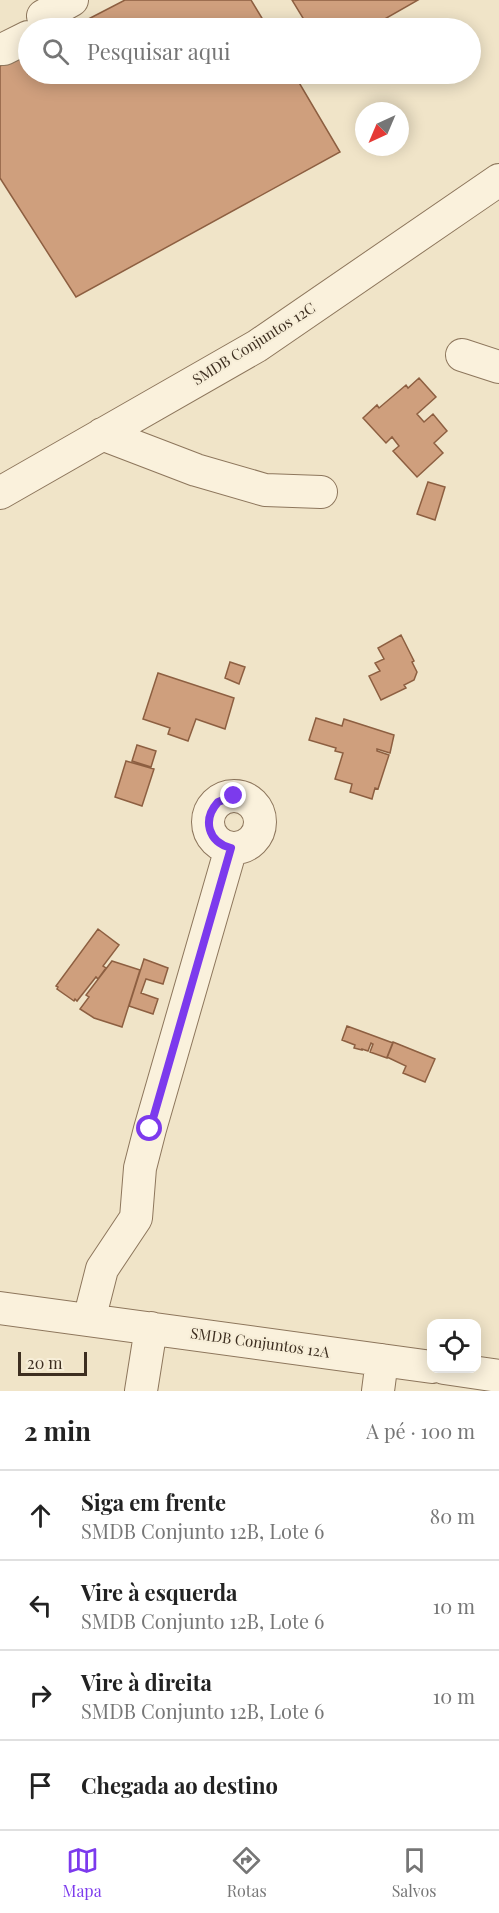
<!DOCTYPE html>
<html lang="pt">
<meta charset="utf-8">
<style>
:root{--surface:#fff;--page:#f2f2f2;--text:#222;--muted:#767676;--line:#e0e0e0;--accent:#7c3aed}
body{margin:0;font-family:"Playfair Display",serif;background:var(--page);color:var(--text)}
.controls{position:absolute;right:18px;bottom:18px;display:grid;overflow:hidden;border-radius:12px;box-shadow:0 3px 15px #0003}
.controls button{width:54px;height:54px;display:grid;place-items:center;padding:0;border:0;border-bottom:2px solid var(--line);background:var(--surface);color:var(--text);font:30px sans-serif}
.compass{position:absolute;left:355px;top:102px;width:54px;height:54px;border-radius:50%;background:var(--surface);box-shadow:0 3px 15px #0003;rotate:224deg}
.scale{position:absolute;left:18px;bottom:15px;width:69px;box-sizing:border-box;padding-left:6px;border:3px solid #3d2e20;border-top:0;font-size:16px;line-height:21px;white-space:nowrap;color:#3d2e20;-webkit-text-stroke:4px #f7eed8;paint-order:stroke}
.stop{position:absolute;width:18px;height:18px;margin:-14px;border:4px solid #7c3aed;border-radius:50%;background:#fff}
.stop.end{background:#7c3aed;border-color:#fff;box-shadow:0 2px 6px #0008}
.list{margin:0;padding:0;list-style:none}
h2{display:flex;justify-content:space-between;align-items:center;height:78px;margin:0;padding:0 24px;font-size:26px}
h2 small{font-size:20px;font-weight:400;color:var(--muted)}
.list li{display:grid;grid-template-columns:39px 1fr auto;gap:18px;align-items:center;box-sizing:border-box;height:90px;padding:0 24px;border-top:2px solid var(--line)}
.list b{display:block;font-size:22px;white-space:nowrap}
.list p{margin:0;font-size:20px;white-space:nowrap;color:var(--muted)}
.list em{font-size:20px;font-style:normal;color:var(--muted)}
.icon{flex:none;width:33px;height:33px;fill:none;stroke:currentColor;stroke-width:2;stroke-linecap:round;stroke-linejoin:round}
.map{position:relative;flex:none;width:499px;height:1391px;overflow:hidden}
.search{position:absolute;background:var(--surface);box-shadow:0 3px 15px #0003;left:18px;right:18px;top:18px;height:66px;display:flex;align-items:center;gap:15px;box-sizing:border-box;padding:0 21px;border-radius:33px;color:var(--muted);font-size:22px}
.sheet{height:438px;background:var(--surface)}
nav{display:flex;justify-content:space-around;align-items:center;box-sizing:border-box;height:84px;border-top:2px solid var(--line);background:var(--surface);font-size:16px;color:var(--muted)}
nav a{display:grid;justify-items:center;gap:3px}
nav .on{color:var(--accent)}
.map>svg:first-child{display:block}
</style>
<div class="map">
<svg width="499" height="1391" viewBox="0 0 499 1391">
<rect width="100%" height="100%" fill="#f0e4c8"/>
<!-- building -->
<path fill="#cf9f7d" stroke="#8d5f41" stroke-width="1.5" d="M125,0H251L268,28H71Z
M292,0H418L369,28H309Z
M28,51V74H294L340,152L76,297L0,178V66Z
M419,378L436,397L417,414L424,422L433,414L447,431L434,443L443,453L417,477L393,451L399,446L392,437L386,443L363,418L377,405L379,408L406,385L408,388Z
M428,482L445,487L435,520L417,514Z
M401,635L414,661L412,662L417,672L414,680L404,685L406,688L381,700L369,676L380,671L375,663L384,659L378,648Z
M230,662L245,667L239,684L225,678Z
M158,673L234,698L225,729L196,719L188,741L168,734L170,728L143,719Z
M316,718L342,726L344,719L394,735L390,753L377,749V751L389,755L378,789L375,788L372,799L350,792L352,784L335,779L343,753L335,751L336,748L309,740Z
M137,745L156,751L151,767L132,761Z
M126,761L154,769L142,806L115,797Z
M98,929L119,945L103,966L106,968L98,979L96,977L77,1001L75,999L74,1001L57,989L58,987L56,986Z
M144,959L168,968L163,984L146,979L141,993L158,999L153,1014L129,1006Z
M112,961L140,970L122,1027L94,1018L80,1009L89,997L86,995Z
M347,1026L393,1043L387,1058L370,1052L373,1044L371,1043L368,1051L362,1049V1050L354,1048L355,1045L342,1040Z
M393,1042L435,1059L425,1082L403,1073L406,1066L387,1057Z"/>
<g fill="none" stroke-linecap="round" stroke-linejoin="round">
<defs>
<path id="minor" d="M43,16L72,0
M0,49H4L28,37
M462,355L499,367
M102,434L196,470L265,490L321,492
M0,493L257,346L499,180
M208 822a26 26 0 1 1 52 0a26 26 0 1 1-52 0Z
M0,1308L432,1367
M89,1320L102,1269L136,1218L140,1168L150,1129L231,848
M444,1368L499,1376
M141,1391L151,1328
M378,1391L382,1360"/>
</defs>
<!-- minor casing -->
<use href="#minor" stroke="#8d765c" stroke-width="34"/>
<!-- minor -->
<use href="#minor" stroke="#faf1dc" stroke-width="32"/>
</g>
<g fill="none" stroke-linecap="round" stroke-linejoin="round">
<!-- route -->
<path stroke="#7c3aed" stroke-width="8" d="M150,1129L231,848C208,842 202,820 218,802L234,796"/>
</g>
<g text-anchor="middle" stroke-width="4.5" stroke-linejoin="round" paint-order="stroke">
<!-- street labels -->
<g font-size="15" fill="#3d2e20" stroke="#f7eed8">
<text transform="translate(254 344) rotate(-32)" y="5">SMDB Conjuntos 12C</text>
<text transform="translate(260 1343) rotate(8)" y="5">SMDB Conjuntos 12A</text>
</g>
</g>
</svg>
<div class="controls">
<button><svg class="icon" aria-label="locate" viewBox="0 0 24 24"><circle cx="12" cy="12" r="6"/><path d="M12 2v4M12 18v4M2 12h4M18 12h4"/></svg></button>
</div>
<svg class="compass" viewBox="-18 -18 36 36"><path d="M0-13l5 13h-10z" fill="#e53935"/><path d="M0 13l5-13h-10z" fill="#767676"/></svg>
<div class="scale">20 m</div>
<div class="stop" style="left:150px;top:1129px"></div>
<div class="stop end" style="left:234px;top:796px"></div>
<div class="search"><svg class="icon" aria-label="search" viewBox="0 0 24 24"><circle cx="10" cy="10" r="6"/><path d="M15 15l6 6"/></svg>Pesquisar aqui</div>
</div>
<section class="sheet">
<h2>2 min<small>A pé · 100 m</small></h2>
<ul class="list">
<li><svg class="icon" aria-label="ahead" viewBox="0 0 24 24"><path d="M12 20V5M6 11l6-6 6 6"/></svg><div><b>Siga em frente</b><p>SMDB Conjunto 12B, Lote 6</p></div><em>80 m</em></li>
<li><svg class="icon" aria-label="left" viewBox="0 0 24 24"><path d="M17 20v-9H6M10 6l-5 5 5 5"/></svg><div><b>Vire à esquerda</b><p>SMDB Conjunto 12B, Lote 6</p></div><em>10 m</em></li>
<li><svg class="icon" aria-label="right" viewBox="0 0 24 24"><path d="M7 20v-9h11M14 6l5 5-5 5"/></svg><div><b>Vire à direita</b><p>SMDB Conjunto 12B, Lote 6</p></div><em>10 m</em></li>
<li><svg class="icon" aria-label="arrive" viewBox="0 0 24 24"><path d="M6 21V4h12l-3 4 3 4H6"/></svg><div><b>Chegada ao destino</b></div></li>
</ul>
</section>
<nav>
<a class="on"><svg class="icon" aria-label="map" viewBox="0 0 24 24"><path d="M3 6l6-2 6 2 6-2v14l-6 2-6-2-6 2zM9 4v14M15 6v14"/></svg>Mapa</a>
<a><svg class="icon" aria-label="directions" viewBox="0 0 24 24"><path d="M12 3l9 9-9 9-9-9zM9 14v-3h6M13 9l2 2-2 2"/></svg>Rotas</a>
<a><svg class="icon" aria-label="saved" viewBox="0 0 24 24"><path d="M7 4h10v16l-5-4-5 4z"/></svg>Salvos</a>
</nav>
